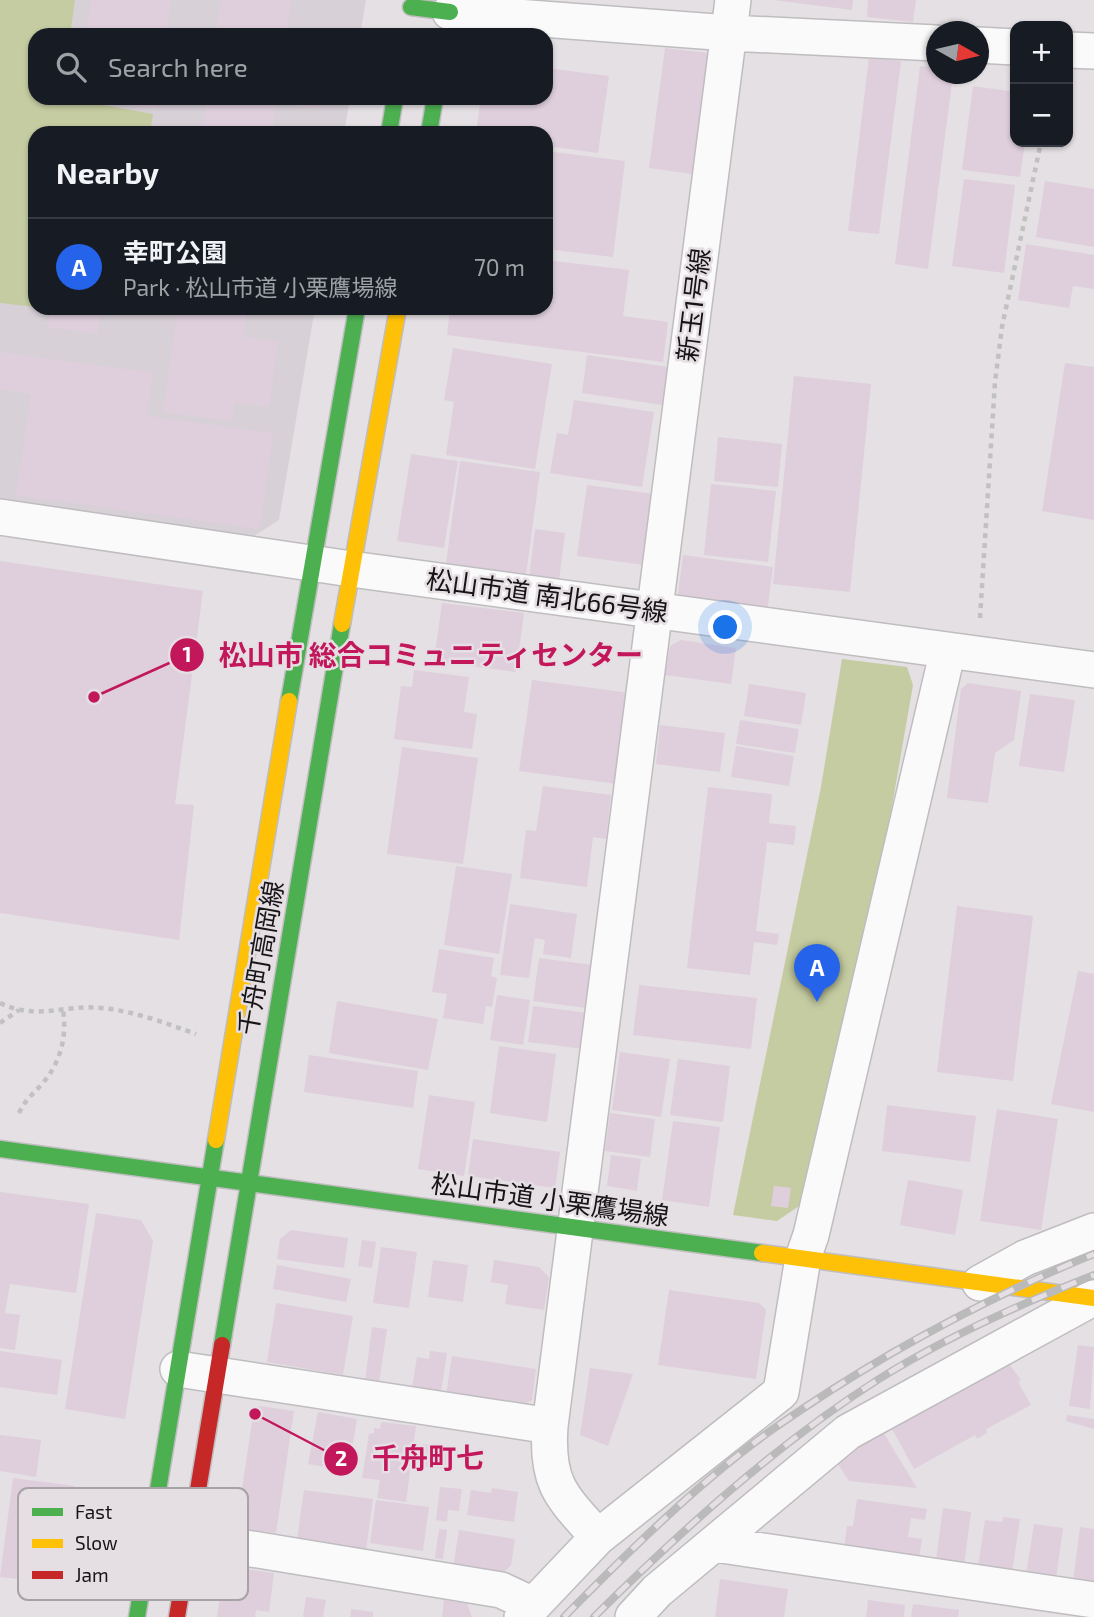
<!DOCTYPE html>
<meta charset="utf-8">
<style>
:root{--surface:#171b24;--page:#20242c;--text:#f1f3f6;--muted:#9ea1a6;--line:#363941;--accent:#2563eb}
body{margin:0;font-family:"Exo 2","Noto Sans JP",sans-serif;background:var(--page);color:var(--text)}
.controls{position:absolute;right:21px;top:21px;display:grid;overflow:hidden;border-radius:14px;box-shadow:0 2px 5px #0004}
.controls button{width:63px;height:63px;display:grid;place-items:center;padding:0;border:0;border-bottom:2px solid var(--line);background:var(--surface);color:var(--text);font:35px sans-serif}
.compass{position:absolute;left:926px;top:21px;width:63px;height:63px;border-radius:50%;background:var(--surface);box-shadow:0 2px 5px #0004;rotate:98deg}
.you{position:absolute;left:726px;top:628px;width:24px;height:24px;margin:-18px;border:5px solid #fff;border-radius:50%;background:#1a73e8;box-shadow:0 0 0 10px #1a73e833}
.badge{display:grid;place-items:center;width:46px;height:46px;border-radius:50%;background:var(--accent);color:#fff;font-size:23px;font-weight:700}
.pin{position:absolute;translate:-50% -58px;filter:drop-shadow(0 2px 4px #0008)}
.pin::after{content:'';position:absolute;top:37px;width:24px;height:21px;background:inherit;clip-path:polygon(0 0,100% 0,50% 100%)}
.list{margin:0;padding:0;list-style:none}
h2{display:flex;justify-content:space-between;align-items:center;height:91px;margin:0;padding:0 28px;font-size:30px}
h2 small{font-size:23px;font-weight:400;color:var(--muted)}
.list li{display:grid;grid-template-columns:46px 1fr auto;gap:21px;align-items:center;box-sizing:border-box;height:98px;padding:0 28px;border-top:2px solid var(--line)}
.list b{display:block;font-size:26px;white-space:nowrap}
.list p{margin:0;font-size:23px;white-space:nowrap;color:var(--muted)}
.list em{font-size:23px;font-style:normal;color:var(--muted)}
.icon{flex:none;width:38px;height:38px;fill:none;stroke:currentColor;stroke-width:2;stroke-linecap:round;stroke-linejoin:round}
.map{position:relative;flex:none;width:1094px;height:1617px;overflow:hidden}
.search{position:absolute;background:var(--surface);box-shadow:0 2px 5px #0004;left:28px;top:28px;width:525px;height:77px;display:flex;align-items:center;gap:18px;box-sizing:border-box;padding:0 24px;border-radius:21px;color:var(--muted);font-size:26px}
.panel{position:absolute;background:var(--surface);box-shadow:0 2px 5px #0004;left:28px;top:126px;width:525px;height:189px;border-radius:21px}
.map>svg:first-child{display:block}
</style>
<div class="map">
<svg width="1094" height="1617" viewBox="0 0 1094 1617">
<rect width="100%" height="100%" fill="#e4e0e3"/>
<!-- built -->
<path fill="#d8d0d7" d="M0,0H366L360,35H35V98H350L344,133H35V308H315L279,520L254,536L0,502Z"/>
<!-- green -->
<path fill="#c5cca1" d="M0,0H75L70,35H35V98H65L153,114L150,133H35V307L0,303Z
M842,659L907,667L913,685L869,938L843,1067L799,1206L777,1221L733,1215L821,787Z"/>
<!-- building -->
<path fill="#dfcfdd" d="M91,0H171L166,35H86Z
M221,0H291L287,35H216Z
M773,0H853L852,10Z
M868,0H916L913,22L867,17Z
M665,48L708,53L692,174L649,168Z
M869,57L901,61L879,234L848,231Z
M920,66L936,68V74H953L928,269L895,264Z
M546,68L609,76L598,153L546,146V133H476L481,98H546Z
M973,86L1015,92V142H1025L1020,177L962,170Z
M86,98H158L156,109Z
M207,98H320L318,109L276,103L272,133H202Z
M546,151L625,161L613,257L546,249Z
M964,179L1015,185L1004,273L952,266Z
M1045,181L1094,189V247L1036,237Z
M1026,244L1094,255V289L1073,286L1069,308L1018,300Z
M546,260L629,270L623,316L668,322L663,362L447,335L450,308H546Z
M51,308H101L97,334L48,327Z
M178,308H248L243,337L278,342L269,407L234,402L232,421L163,412Z
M453,348L552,364L535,469L446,455L454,402L444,400Z
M0,352L153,373L147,416L273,433L260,529L16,495L31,394L0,389Z
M587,355L668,367L662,405L582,393Z
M1065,363L1094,367V520L1042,511Z
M794,376L871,384L850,592L773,584Z
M574,400L654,412L642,487L550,473L557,433L568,435Z
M718,437L782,444L778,487L714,481Z
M411,454L458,461L444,548L397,541Z
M460,461L540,472L525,582L445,571Z
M711,484L776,491L768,562L704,555Z
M587,485L655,494L645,565L577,556Z
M535,529L565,533L559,581L529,578Z
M683,555L773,567L766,621L676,609Z
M0,561L203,591L175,804L194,805L179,940L0,913Z
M442,603L524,613L516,672L434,661Z
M681,640L736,648L731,684L665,675L670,646Z
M414,670L469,677L464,712L477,714L472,749L394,739L401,686L412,687Z
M532,680L630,693L617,784L519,771Z
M968,683L1021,691L1014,740L995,753L988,803L947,798L961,689Z
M749,684L806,693L801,725L744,716Z
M1030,694L1075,700L1064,772L1019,766Z
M740,720L799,729L795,753L736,744Z
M660,725L725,733L720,772L656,764Z
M736,746L794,756L789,786L731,777Z
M402,747L478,758L463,864L387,854Z
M543,786L611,795L606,839L593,837L587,887L520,878L526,830L536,831Z
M708,787L772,794L769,823L796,826L794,845L767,842L756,931L779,934L777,945L754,942L750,975L687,968Z
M456,866L512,874L499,954L444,945Z
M510,904L577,914L571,958L543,954L545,940L535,938L529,978L500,975Z
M957,906L1033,916L1013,1081L937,1072Z
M439,949L494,958L491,976L497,978L492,1007L486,1006L483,1024L443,1018L447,994L432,992Z
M539,958L592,965L586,1008L533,1001Z
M1078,971L1094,974V1112L1051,1104Z
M639,985L757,998L751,1049L633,1035Z
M497,995L530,1000L523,1045L490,1040Z
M337,1001L438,1019L428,1070L329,1053Z
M533,1006L589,1013L584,1049L528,1042Z
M499,1046L556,1054L547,1122L490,1113Z
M620,1052L670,1059L661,1117L612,1110Z
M309,1055L418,1071L413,1108L304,1092Z
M678,1059L730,1066L723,1122L670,1115Z
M429,1095L475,1102L464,1176L418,1169Z
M887,1105L976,1116L970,1162L882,1151Z
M997,1109L1058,1119L1041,1230L980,1221Z
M610,1113L655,1119L650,1157L605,1151Z
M673,1121L720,1127L709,1207L662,1200Z
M473,1139L560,1152L555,1188L468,1176Z
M611,1155L641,1159L637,1191L607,1186Z
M908,1180L963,1190L955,1235L900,1225Z
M774,1186L791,1188L788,1208L771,1206Z
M0,1192L89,1204L76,1293L10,1284L5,1313L20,1315L15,1350L0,1348Z
M96,1213L141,1220L153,1241L125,1419L65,1409Z
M291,1230L348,1238L344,1268L277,1259L280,1239Z
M362,1240L376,1242L372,1268L358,1266Z
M381,1247L417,1252L409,1308L373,1303Z
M433,1260L468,1265L463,1302L428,1297Z
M494,1260L539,1267L549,1277L544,1310L505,1304L508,1285L491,1282Z
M277,1265L351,1279L346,1302L273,1289Z
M669,1290L759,1303L766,1310L756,1379L658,1365Z
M276,1303L353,1316L343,1375L267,1362Z
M372,1327L387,1329L379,1383L365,1381Z
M1078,1345L1094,1347L1090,1409L1069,1406Z
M0,1351L62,1360L57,1395L0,1387Z
M430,1351L447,1353L441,1392L412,1388L417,1357L429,1359Z
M452,1356L536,1369L532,1400L523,1406L446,1395Z
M1007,1361L1021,1380L1018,1382L1031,1405L986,1429L987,1433L977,1439L975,1435L914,1469L890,1425Z
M590,1368L633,1374L608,1446L580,1435Z
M259,1406L294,1411L276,1533L236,1528L254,1409Z
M318,1412L357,1419L348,1471L308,1464Z
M1067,1415L1094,1419V1429L1066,1421Z
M381,1422L416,1426L406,1502L377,1498L380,1480L362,1478L369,1434L374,1433V1428L380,1429Z
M883,1432L917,1488L849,1481L836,1461Z
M0,1435L41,1440L36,1477L0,1471Z
M422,1444L448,1447L445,1469L419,1465Z
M13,1478L75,1486L68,1540L41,1536L36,1581L0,1577Z
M440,1487L462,1489L459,1511L448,1510L447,1522L436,1520Z
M492,1488L518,1492L514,1522L467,1515L471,1490L491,1493Z
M304,1490L373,1499L366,1550L297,1540Z
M857,1499L927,1509L925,1520L911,1518L908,1537L922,1539L919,1559L844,1549L847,1526H853Z
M376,1500L429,1507L423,1551L370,1543Z
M943,1508L971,1512L964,1565L936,1561Z
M1003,1517L1020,1519L1012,1572L978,1567L985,1520L1002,1522Z
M1034,1524L1063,1528L1056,1578L1026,1574Z
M1080,1527L1094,1529V1584L1073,1581Z
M439,1529L447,1530L443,1559L435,1558Z
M459,1530L515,1539L511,1565L502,1574L453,1567Z
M224,1566L274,1573L269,1612L256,1610L255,1617H217Z
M720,1579L788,1589L784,1617H715Z
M306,1597L326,1600L323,1617H303Z
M444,1600L467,1603L472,1617H442Z
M868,1600L905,1605L904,1617H866Z
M913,1604L959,1610L958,1617H911Z
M351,1609L373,1612V1617H350Z"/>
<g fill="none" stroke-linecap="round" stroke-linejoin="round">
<defs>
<path id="street" d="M450,12L729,33L936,43
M978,45L1015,47
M1068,50L1094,51
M0,517L351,569L1094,670
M980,1283L1025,1258L1094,1231
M178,1369L550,1426
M161,1534L501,1590L531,1604
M598,1537C561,1496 546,1484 550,1426L733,0
M715,1544L1094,1600
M522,1617L598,1537L781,1392L803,1258L811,1235L948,650
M633,1617L657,1591L848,1432L1093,1298"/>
<path id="fast" d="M411,7L450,12
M389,133L395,98
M429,133L435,98
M289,701L357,308
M0,1149L762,1253
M222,1345L342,624
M137,1617L216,1140"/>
<path id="slow" d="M342,624L398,308
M216,1140L289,701
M762,1253L1094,1298"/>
<path id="jam" d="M177,1617L222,1345"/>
</defs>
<!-- street casing -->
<use href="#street" stroke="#bfbdbf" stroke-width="38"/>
<!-- fast casing -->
<use href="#fast" stroke="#bfbdbf" stroke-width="19"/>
<!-- slow casing -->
<use href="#slow" stroke="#bfbdbf" stroke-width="19"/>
<!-- jam casing -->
<use href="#jam" stroke="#bfbdbf" stroke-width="19"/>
<!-- path -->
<path stroke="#c1c1c1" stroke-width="4.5" stroke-dasharray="5 5" stroke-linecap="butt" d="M980,618L995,382L1002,327L1041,142
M0,1003C38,1021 64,1004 101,1008C134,1011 165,1023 196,1034
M0,1023L19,1010
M19,1113C25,1100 33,1094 43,1083C61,1061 67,1037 63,1010"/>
<!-- street -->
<use href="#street" stroke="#fbfafb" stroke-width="35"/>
<!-- fast -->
<use href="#fast" stroke="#4caf50" stroke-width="16"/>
<!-- slow -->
<use href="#slow" stroke="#ffc107" stroke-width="16"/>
<!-- jam -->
<use href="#jam" stroke="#c62828" stroke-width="16"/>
<defs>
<path id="rail" d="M564,1617C627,1553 700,1481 773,1429C873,1359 981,1300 1094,1254
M594,1617C682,1530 774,1446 879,1379C946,1337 1020,1304 1094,1275"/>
</defs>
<!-- rail casing -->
<use href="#rail" stroke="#bbbabb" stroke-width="8"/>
<!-- rail -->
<use href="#rail" stroke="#e5dfe4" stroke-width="5" stroke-dasharray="16" stroke-linecap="butt"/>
</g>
<g text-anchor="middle" stroke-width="5" stroke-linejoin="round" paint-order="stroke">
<!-- street labels -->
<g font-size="26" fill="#161416" stroke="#e5dfe4">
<text transform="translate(694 305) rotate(-83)" y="9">新玉1号線</text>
<text transform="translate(547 596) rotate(8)" y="9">松山市道 南北66号線</text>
<text transform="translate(261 958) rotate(-80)" y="9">千舟町高岡線</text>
<text transform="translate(550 1200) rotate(8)" y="9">松山市道 小栗鷹場線</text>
</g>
</g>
<!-- legend -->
<rect x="18" y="1488" width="230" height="112" rx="10" fill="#e5dfe4" stroke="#a7a2a6" stroke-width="2"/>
<rect x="32" y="1508" width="31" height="8" fill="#4caf50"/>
<rect x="32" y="1539" width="31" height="9" fill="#ffc107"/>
<rect x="32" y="1571" width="31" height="8" fill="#c62828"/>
<g font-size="19" fill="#161416">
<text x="75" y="1519">Fast</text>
<text x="75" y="1550">Slow</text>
<text x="75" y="1582">Jam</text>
</g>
<!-- callouts -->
<path fill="none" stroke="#c2185b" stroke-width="2.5" d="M94 697L187 655M255 1414L341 1459"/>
<g fill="#c2185b" stroke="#e5dfe4" stroke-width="2.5">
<circle cx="94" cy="697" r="7"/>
<circle cx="255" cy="1414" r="7"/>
<circle cx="187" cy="655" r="18"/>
<circle cx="341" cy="1459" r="18"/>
</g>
<g font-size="21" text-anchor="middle" font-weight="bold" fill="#fff">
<text x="187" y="662">1</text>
<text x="341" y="1466">2</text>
</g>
<g font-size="28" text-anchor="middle" font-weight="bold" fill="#c2185b" stroke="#e5dfe4" stroke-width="5" stroke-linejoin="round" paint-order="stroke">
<text x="431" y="665">松山市 総合コミュニティセンター</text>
<text x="428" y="1468">千舟町七</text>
</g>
</svg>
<div class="controls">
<button>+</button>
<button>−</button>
</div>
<svg class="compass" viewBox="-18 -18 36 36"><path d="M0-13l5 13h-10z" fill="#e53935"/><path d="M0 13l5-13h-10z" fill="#9ea1a6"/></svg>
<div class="you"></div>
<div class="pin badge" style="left:817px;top:1002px">A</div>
<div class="search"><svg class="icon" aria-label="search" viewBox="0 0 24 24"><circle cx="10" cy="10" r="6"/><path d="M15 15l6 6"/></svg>Search here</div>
<section class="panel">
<h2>Nearby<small></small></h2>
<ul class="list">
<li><span class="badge">A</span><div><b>幸町公園</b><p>Park · 松山市道 小栗鷹場線</p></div><em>70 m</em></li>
</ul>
</section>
</div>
